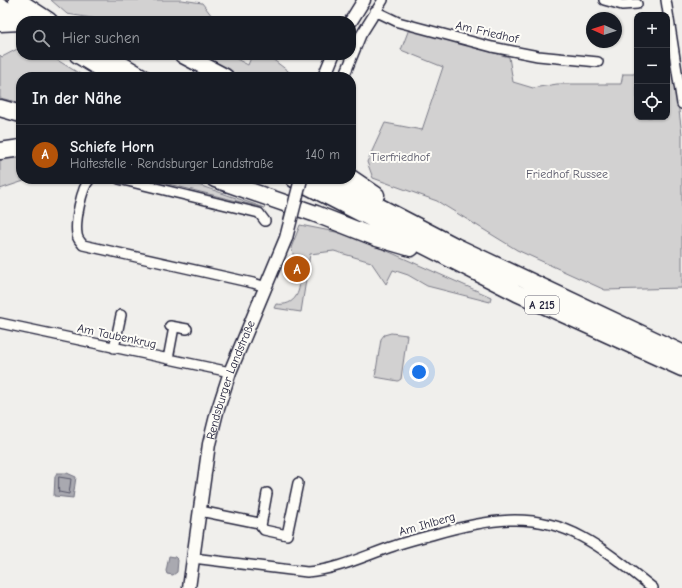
<!DOCTYPE html>
<html lang="de">
<meta charset="utf-8">
<style>
:root{--surface:#171b24;--page:#20242c;--text:#f1f3f6;--muted:#9ea1a6;--line:#363941;--accent:#b45309}
body{margin:0;font-family:"Comic Neue",sans-serif;background:var(--page);color:var(--text)}
.controls{position:absolute;right:12px;top:12px;display:grid;overflow:hidden;border-radius:8px;box-shadow:0 1px 3px #0004}
.controls button{width:36px;height:36px;display:grid;place-items:center;padding:0;border:0;border-bottom:1px solid var(--line);background:var(--surface);color:var(--text);font:20px sans-serif}
.compass{position:absolute;left:586px;top:12px;width:36px;height:36px;border-radius:50%;background:var(--surface);box-shadow:0 1px 3px #0004;rotate:273deg}
.you{position:absolute;left:419px;top:372px;width:14px;height:14px;margin:-10px;border:3px solid #fff;border-radius:50%;background:#1a73e8;box-shadow:0 0 0 6px #1a73e833}
.badge{display:grid;place-items:center;width:26px;height:26px;border-radius:50%;background:var(--accent);color:#fff;font-size:13px;font-weight:700}
.pin{position:absolute;translate:-50% -50%;border:2px solid #fff;box-shadow:0 1px 4px #0006}
.list{margin:0;padding:0;list-style:none}
h2{display:flex;justify-content:space-between;align-items:center;height:52px;margin:0;padding:0 16px;font-size:17px}
h2 small{font-size:13px;font-weight:400;color:var(--muted)}
.list li{display:grid;grid-template-columns:26px 1fr auto;gap:12px;align-items:center;box-sizing:border-box;height:60px;padding:0 16px;border-top:1px solid var(--line)}
.list b{display:block;font-size:15px;white-space:nowrap}
.list p{margin:0;font-size:13px;white-space:nowrap;color:var(--muted)}
.list em{font-size:13px;font-style:normal;color:var(--muted)}
.icon{flex:none;width:22px;height:22px;fill:none;stroke:currentColor;stroke-width:2;stroke-linecap:round;stroke-linejoin:round}
.map{position:relative;flex:none;width:682px;height:588px;overflow:hidden}
.search{position:absolute;background:var(--surface);box-shadow:0 1px 3px #0004;left:16px;top:16px;width:340px;height:44px;display:flex;align-items:center;gap:10px;box-sizing:border-box;padding:0 14px;border-radius:16px;color:var(--muted);font-size:15px}
.panel{position:absolute;background:var(--surface);box-shadow:0 1px 3px #0004;left:16px;top:72px;width:340px;height:112px;border-radius:16px}
.map>svg:first-child{display:block}
</style>
<div class="map">
<svg width="682" height="588" viewBox="0 0 682 588">
<rect width="100%" height="100%" fill="#f0efec"/>
<filter id="ink" filterUnits="userSpaceOnUse"><feTurbulence type="fractalNoise" baseFrequency=".025" numOctaves="2"/><feDisplacementMap in="SourceGraphic" scale="8" xChannelSelector="R" yChannelSelector="G"/><feConvolveMatrix kernelMatrix="1 2 1 2 8 2 1 2 1" color-interpolation-filters="sRGB"/></filter>
<g filter="url(#ink)">
<!-- green -->
<path fill="#d2d1d1" stroke="#7a7a86" d="M51,0H182L202,3L212,16L210,21H110L67,14Z
M409,29L509,57L513,82L533,88L557,84H621L623,74H634L637,69V117H667V71L674,72L682,134V288L605,290L517,250L437,201L373,178L367,162L385,123L422,130L443,67L401,50Z
M21,47V55H49L85,77H21V103L0,98V55L2,57Z
M201,55H229L248,65L252,55H267L296,77H241Z
M21,156V179H30L0,189V160Z
M148,179H181L265,208Z
M300,225L341,233L385,250L491,297L490,302L427,286L408,275L393,270L386,284L371,262L334,251L310,254L301,312L274,308L276,304C296,307 302,290 299,273L302,272L300,265H297L291,248Z
M391,333L407,335L401,379L398,381L375,377L381,339L384,335Z"/>
<!-- water -->
<path fill="#a9a9b0" stroke="#737381" d="M57,473H67L76,477L73,498L54,496L55,476Z
M169,556L175,557L178,560L177,572L173,575L167,574L166,571Z"/>
<g fill="none" stroke-linecap="round" stroke-linejoin="round">
<!-- shore -->
<path stroke="#58586a" stroke-width="1" d="M59,477L71,479L69,494L59,492Z"/>
<defs>
<path id="street" d="M604,0L622,5L637,4
M666,0L682,104
M375,11L398,22L492,47L538,56L598,62
M344,77L361,35L383,0
M90,179C81,188 75,222 77,234C77,239 80,241 83,245L253,283L266,287
M119,179L259,213L265,221
M0,323L230,372
M170,326L187,329
M114,348L121,315
M168,359L174,327
M200,511L259,523L264,530L287,535L298,483
M261,526L267,493
M193,558L307,572C339,569 364,556 394,546C407,541 421,538 435,534C485,520 533,510 582,537C608,551 630,570 653,588"/>
<g id="secondary">
<path d="M351,21L364,0"/>
<path d="M324,77L333,55"/>
<path id="s1" d="M189,588L209,444L217,412L230,372L286,238"/>
</g>
<path id="highway" d="M17,0L49,21
M0,6L23,21
M0,23L21,22
M78,55L114,77
M105,55L142,77
M183,55L225,77
M0,108L21,114
M0,151L21,148
M351,178L376,195
M215,179L316,214L377,238L411,248
M294,179L517,293L682,368
M326,179L455,246L682,353"/>
</defs>
<!-- street casing -->
<use href="#street" stroke="#22223b" stroke-width="12"/>
<!-- secondary casing -->
<use href="#secondary" stroke="#22223b" stroke-width="15"/>
<!-- highway casing -->
<use href="#highway" stroke="#22223b" stroke-width="19"/>
<!-- street -->
<use href="#street" stroke="#fdfcf7" stroke-width="9"/>
<!-- secondary -->
<use href="#secondary" stroke="#fdfcf7" stroke-width="12"/>
<!-- highway -->
<use href="#highway" stroke="#fdfcf7" stroke-width="16"/>
<defs>
<path id="secondary-bridge" d="M286,238L301,179"/>
</defs>
<!-- secondary-bridge casing -->
<use href="#secondary-bridge" stroke="#22223b" stroke-width="15" stroke-linecap="butt"/>
<!-- secondary-bridge -->
<use href="#secondary-bridge" stroke="#fdfcf7" stroke-width="12"/>
</g>
</g>
<g text-anchor="middle" stroke-width="4" stroke-linejoin="round" paint-order="stroke">
<!-- shield labels -->
<rect fill="#fdfcf7" stroke="#646373" stroke-width="1" x="525" y="296" width="34" height="18" rx="3"/>
<g font-size="11" font-weight="bold" fill="#22223b">
<text x="542" y="309">A 215</text>
</g>
<!-- street labels -->
<g font-size="12" fill="#22223b" stroke="#fdfcf7">
<text transform="translate(487 32) rotate(13)" y="4">Am Friedhof</text>
<text transform="translate(117 336) rotate(12)" y="4">Am Taubenkrug</text>
<text dy="4" stroke="none"><textPath href="#s1" startOffset="213">Rendsburger Landstraße</textPath></text>
<text transform="translate(427 524) rotate(-16)" y="4">Am Ihlberg</text>
</g>
<!-- park labels -->
<g font-size="12" fill="#575768" stroke="#fdfcf7">
<text x="400" y="161">Tierfriedhof</text>
<text x="567" y="178">Friedhof Russee</text>
</g>
</g>
</svg>
<div class="controls">
<button>+</button>
<button>−</button>
<button><svg class="icon" aria-label="locate" viewBox="0 0 24 24"><circle cx="12" cy="12" r="6"/><path d="M12 2v4M12 18v4M2 12h4M18 12h4"/></svg></button>
</div>
<svg class="compass" viewBox="-18 -18 36 36"><path d="M0-13l5 13h-10z" fill="#e53935"/><path d="M0 13l5-13h-10z" fill="#9ea1a6"/></svg>
<div class="you"></div>
<div class="pin badge" style="left:297px;top:269px">A</div>
<div class="search"><svg class="icon" aria-label="search" viewBox="0 0 24 24"><circle cx="10" cy="10" r="6"/><path d="M15 15l6 6"/></svg>Hier suchen</div>
<section class="panel">
<h2>In der Nähe<small></small></h2>
<ul class="list">
<li><span class="badge">A</span><div><b>Schiefe Horn</b><p>Haltestelle · Rendsburger Landstraße</p></div><em>140 m</em></li>
</ul>
</section>
</div>
